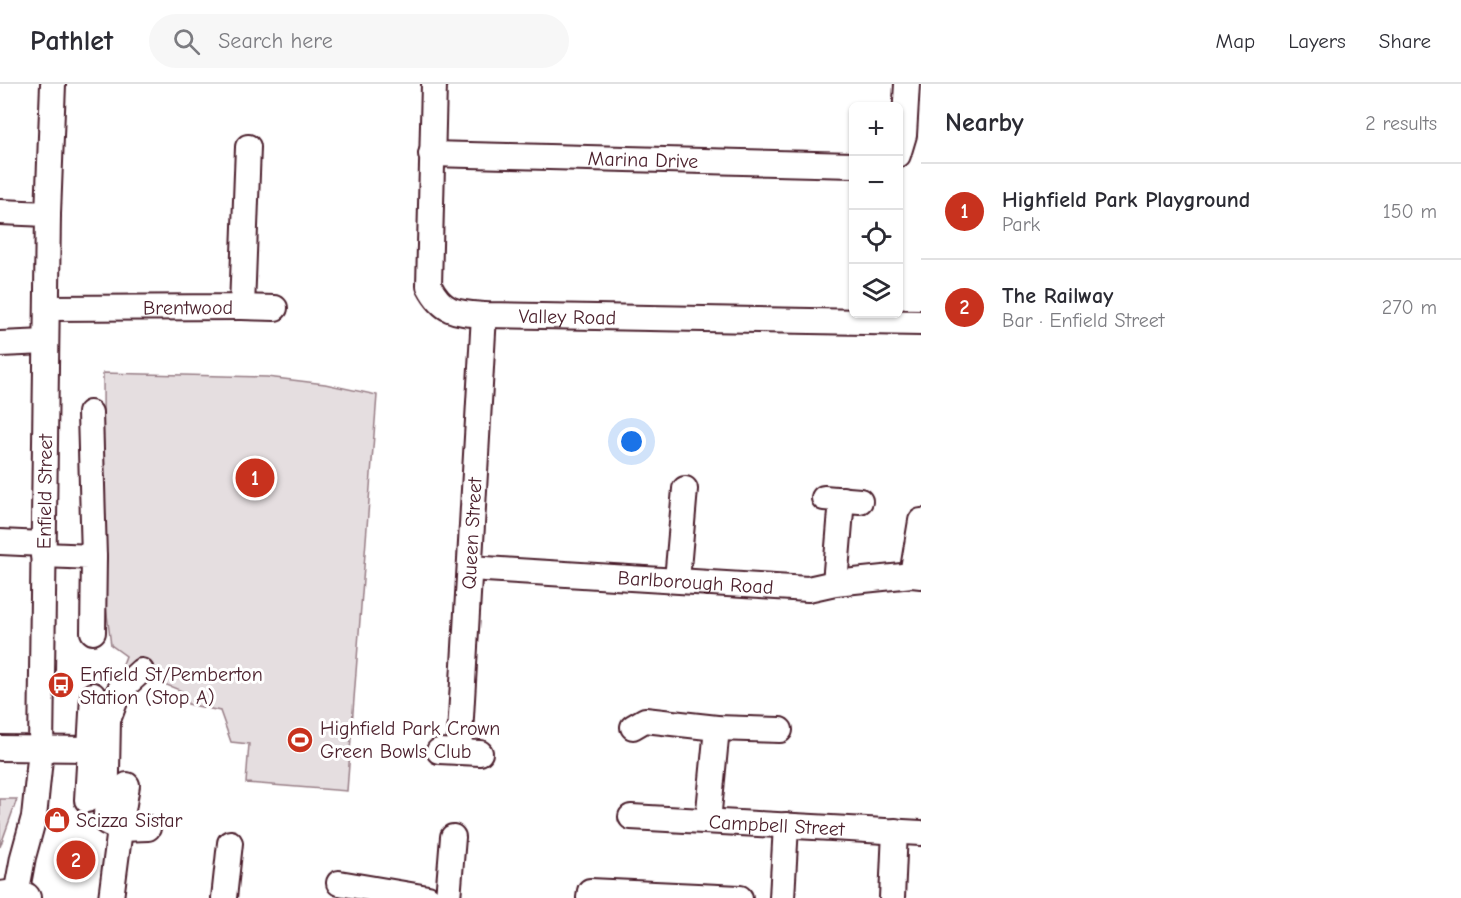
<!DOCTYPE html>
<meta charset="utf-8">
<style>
:root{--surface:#fff;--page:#f7f7f7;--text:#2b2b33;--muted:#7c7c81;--line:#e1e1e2;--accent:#c8321e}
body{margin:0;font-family:"Comic Neue",sans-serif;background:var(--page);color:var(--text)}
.controls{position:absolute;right:18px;top:18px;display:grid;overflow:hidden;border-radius:9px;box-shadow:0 2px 4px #0004}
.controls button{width:54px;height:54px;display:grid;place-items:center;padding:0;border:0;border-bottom:2px solid var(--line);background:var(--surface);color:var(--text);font:30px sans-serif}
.you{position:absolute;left:632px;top:358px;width:21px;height:21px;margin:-15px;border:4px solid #fff;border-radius:50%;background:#1a73e8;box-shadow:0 0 0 9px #1a73e833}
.badge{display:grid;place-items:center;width:39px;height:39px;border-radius:50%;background:var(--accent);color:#fff;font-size:20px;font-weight:700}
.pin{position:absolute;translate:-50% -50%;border:3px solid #fff;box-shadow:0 2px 6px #0006}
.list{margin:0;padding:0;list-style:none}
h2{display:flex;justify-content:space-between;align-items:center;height:78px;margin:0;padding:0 24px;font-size:26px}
h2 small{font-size:20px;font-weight:400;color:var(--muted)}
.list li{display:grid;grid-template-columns:39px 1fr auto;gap:18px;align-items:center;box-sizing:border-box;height:96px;padding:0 24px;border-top:2px solid var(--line)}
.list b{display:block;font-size:22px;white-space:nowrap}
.list p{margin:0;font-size:20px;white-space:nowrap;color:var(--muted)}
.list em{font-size:20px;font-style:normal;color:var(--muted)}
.icon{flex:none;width:33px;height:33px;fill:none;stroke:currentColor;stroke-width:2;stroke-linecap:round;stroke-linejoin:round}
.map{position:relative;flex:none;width:921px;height:814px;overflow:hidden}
header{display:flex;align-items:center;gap:36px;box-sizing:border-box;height:84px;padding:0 30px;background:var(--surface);border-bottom:2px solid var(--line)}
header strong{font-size:28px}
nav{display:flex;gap:33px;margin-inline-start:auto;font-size:21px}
.search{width:420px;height:54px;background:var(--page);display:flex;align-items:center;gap:15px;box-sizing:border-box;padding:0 21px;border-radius:33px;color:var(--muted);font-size:22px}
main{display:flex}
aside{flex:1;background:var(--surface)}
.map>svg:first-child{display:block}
</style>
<header>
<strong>Pathlet</strong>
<div class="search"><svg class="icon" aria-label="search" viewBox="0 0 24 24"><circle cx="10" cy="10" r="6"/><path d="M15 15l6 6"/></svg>Search here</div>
<nav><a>Map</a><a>Layers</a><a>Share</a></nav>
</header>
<main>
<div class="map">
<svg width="921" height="814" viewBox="0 0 921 814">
<rect width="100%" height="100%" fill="#fff"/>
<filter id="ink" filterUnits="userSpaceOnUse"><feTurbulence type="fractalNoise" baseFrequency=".0167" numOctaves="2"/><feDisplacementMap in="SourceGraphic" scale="12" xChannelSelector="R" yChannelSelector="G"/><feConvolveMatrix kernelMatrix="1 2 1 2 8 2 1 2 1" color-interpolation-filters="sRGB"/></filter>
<g filter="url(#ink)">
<!-- green -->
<path fill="#e5dee0" stroke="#987e86" stroke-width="1.5" d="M103,289L267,293L325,300L377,311L347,707L246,699L249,660L231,658L220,627L188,620L182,607L152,595L130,606L118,593L126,572L111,561L104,507Z
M0,715H17L0,763Z"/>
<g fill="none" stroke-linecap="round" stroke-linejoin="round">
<defs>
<g id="minor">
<path id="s1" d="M434,0L429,202C443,229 456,229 484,231L921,239"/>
<path id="s2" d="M431,70L854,81"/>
<path d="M898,71L904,51L907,0"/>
<path d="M0,128L48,130"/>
<path d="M242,223L275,224"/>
<path id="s3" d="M47,224L242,223L248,63"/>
<path d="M0,260L46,258"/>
<path d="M90,329L94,473"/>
<path d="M824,414L860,417"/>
<path d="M0,458L43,460"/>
<path d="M43,471L94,473L93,548"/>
<path id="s4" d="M470,484L808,505L835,499L912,491L921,492"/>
<path d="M912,491L921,437"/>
<path d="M677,496L685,405"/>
<path d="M835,499L842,415"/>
<path d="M633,643L645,636L717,644L780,646"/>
<path d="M0,664L90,665L93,611"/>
<path d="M439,667L480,669"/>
<path id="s5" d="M459,668L484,231"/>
<path d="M127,701L120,745L148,744"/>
<path d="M87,716L90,665"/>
<path id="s6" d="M631,733L921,749"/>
<path d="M708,737L717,644"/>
<path d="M339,799L428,814"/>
<path id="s7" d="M16,811L23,773L34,733L41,665L48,130L53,0"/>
<path d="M111,814L120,745L106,738L108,636L119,607L141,587"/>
<path d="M224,814L230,759"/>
<path d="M448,814L453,753"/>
<path d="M589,814L590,807L740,814"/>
<path d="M782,814L786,741"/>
<path d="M892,814L895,747"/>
</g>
<path id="major" d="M0,813L16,811L25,814"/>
</defs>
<!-- minor casing -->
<use href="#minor" stroke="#4a1f2b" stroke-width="28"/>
<!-- major casing -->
<use href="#major" stroke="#4a1f2b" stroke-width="34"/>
<!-- minor -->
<use href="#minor" stroke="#fff" stroke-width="24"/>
<!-- major -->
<use href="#major" stroke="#fff" stroke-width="30"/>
</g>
</g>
<!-- icons -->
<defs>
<symbol id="bus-disc" viewBox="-11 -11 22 22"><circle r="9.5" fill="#c8321e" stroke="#fff"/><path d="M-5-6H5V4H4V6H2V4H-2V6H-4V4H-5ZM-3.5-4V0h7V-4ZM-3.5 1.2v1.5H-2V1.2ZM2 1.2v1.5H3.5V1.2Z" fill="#fff"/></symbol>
<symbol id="stadium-disc" viewBox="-11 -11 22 22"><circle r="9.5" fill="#c8321e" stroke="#fff"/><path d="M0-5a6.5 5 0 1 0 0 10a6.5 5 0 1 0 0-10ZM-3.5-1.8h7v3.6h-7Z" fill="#fff"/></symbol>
<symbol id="shop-disc" viewBox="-11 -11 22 22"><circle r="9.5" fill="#c8321e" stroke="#fff"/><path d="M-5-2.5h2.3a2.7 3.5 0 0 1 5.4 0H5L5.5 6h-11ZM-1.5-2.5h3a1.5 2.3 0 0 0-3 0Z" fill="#fff"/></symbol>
</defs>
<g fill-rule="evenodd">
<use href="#bus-disc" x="46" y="586" width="30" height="30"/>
<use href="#stadium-disc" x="285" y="641" width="30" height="30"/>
<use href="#shop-disc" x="42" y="721" width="30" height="30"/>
</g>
<g text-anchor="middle" stroke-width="6" stroke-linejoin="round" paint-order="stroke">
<!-- street labels -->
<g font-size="20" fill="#4a1f2b" stroke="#fff">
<text dy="7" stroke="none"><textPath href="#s2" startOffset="212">Marina Drive</textPath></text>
<text dy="7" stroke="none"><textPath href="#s3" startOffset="141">Brentwood</textPath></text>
<text dy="7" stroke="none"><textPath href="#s1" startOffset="352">Valley Road</textPath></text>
<text dy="7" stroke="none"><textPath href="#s7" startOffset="406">Enfield Street</textPath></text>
<text dy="7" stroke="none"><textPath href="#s5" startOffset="219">Queen Street</textPath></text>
<text dy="7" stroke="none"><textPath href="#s4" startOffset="226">Barlborough Road</textPath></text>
<text dy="7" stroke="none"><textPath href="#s6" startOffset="146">Campbell Street</textPath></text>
</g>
<!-- poi labels -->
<g font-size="20" fill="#4a1f2b" stroke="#fff" text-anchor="start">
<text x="80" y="597">Enfield St/Pemberton<tspan x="80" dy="23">Station (Stop A)</tspan></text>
<text x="320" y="651">Highfield Park Crown<tspan x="320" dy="23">Green Bowls Club</tspan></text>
<text x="76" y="743">Scizza Sistar</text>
</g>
</g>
</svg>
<div class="controls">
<button>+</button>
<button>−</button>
<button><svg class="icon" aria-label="locate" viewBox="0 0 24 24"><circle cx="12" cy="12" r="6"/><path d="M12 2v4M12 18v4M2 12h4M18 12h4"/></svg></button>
<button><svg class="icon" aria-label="layers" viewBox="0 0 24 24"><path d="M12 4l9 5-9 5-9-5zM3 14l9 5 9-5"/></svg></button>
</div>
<div class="you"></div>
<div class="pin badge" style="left:255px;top:394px">1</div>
<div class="pin badge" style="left:76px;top:776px">2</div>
</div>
<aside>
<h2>Nearby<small>2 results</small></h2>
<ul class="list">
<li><span class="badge">1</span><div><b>Highfield Park Playground</b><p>Park</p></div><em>150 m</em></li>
<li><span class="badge">2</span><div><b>The Railway</b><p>Bar · Enfield Street</p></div><em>270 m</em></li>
</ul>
</aside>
</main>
